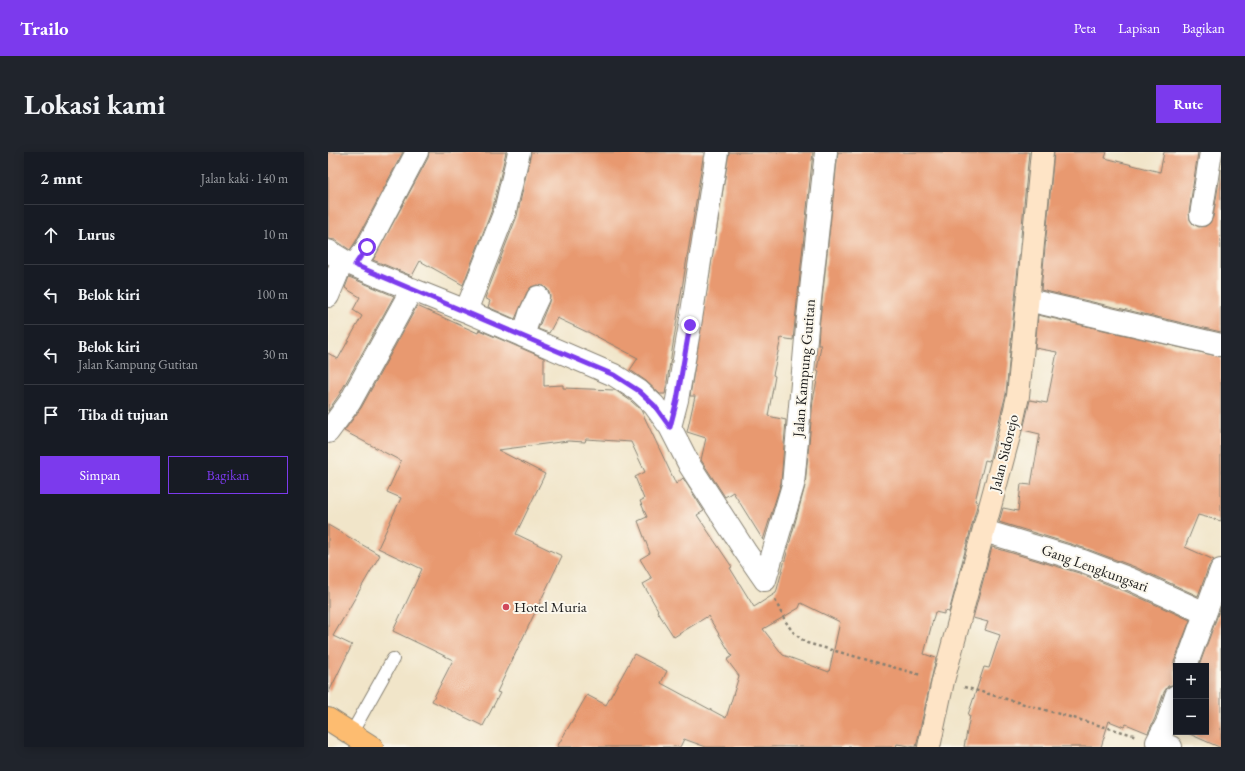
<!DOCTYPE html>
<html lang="id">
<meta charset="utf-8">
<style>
:root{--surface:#171b24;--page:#20242c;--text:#f1f3f6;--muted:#9ea1a6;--line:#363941;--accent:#7c3aed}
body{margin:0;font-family:"EB Garamond",serif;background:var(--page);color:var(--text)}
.controls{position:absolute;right:12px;bottom:12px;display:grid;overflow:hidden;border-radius:0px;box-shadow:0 2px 10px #0003}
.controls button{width:36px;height:36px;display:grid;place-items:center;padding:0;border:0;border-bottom:1px solid var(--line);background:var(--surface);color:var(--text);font:20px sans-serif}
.stop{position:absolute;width:12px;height:12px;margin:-9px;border:3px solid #7c3aed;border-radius:50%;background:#fff}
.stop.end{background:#7c3aed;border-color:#fff;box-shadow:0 1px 4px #0008}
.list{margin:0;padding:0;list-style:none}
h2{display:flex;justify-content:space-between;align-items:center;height:52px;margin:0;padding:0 16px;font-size:17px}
h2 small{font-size:13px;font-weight:400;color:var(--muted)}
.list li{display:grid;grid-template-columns:26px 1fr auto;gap:12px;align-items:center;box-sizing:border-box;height:60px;padding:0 16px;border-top:1px solid var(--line)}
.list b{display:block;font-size:15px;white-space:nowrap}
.list p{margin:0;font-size:13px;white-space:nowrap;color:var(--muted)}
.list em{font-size:13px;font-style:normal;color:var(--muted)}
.actions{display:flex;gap:8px;padding:12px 16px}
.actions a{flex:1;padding:9px 0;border:1px solid var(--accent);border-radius:0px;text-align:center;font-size:14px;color:var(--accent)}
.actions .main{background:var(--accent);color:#fff}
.icon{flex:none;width:22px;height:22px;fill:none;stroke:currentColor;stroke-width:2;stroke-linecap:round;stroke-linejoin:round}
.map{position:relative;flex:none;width:893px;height:595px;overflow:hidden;border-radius:0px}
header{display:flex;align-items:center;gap:24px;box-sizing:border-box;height:56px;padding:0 20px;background:var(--accent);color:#fff}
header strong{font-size:19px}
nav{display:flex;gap:22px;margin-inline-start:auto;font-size:14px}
.intro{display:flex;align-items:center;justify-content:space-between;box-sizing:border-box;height:96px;padding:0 24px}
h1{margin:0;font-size:28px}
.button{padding:10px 18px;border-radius:0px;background:var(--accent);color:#fff;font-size:14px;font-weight:700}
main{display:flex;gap:24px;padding:0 24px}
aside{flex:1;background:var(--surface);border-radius:0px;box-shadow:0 2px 10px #0003}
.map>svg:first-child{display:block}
</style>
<header>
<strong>Trailo</strong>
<nav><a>Peta</a><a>Lapisan</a><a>Bagikan</a></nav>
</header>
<div class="intro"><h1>Lokasi kami</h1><a class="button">Rute</a></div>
<main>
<aside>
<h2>2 mnt<small>Jalan kaki · 140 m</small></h2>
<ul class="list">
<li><svg class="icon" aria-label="ahead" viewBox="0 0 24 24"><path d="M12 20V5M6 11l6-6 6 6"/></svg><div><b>Lurus</b></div><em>10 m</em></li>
<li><svg class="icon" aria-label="left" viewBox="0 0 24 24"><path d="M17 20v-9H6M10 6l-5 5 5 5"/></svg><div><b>Belok kiri</b></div><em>100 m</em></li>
<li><svg class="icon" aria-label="left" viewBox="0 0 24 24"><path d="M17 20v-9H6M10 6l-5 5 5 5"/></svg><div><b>Belok kiri</b><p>Jalan Kampung Gutitan</p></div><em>30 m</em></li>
<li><svg class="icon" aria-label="arrive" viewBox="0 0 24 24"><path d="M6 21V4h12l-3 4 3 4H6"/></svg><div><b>Tiba di tujuan</b></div></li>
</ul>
<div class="actions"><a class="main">Simpan</a><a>Bagikan</a></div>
</aside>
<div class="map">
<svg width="893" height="595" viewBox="0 0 893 595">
<rect width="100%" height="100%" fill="#fbf7ec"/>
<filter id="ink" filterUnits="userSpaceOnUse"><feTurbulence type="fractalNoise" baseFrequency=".025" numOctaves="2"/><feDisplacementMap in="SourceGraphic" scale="8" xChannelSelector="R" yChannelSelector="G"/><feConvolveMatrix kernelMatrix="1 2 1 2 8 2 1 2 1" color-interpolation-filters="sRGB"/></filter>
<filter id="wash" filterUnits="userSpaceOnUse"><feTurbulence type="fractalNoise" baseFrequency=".012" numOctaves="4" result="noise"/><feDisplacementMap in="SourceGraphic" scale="16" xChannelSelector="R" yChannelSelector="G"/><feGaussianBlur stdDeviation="0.9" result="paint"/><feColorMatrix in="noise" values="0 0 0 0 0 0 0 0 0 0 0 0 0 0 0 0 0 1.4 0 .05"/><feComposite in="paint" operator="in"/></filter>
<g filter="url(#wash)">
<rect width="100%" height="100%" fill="#f1e5c9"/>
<g id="blocks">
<!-- building -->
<path fill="#e89970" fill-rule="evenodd" d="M0,0H75L28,89L22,98L7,88L0,87Z
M101,0H178L165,55L135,133L92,109L84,124L45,108L100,6Z
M203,0H376L337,242H332L318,229L302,218L310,206L260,180H259L229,166L221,181L210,177L221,150L222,144L220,138L216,134L209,133L203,135L199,140L187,167L160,155L162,149L157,146L189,64Z
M401,0H485L465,188L453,186L445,223L447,224L440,264L458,268L453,331L435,388L405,340L397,345L373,308L378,286L359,280L367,244H362Z
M510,0H701L678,242L661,309L657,308L647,349L650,350L621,460L616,459V462L607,460L596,502L608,506L588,595L569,592L568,595H378L356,587L352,595H229L259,543L278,553L306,502L339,519L333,531L398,566L411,524L399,508L404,504L380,464L346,485L329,459L330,458L315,432L324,427L312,407L322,401L310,369L319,365L312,349L316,347L307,325L317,320L303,290L258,287L257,290L240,289L170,298L217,322L188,382L234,404L169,540L172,541L155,574L104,549L125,508L65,479L94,417L50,396L73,346L59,340L73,309L16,279L33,256L89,154L150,181L151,178L216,206V234L235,233V236L287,238L303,249L313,258L348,332L355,326L376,359L369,363L404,415L402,416L426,455L448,441L477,334L485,248L491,219L489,218L493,193H490L491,176ZM473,451L512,470L501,520L455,503L435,477L471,456Z
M726,0H779L777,6L832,20L836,0H870L861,61L862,68L865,72L871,75L878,74L882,71L885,65L893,17V180L713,138Z
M21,125L66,144L11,243L0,259V201L10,207L34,164L25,158L32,145L17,136Z
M710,163L893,205V369L870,363L857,395L886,408L881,414L870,444L807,415L759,397L671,370L675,356L690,359L693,332L703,333L712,282L695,278L702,248L719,251L729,200L707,196Z
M0,373L52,403L5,484L24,493L0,542Z
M664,395L751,421L797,439L862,468L846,510L848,532L840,534L836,540L827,566L820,581L798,572L796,575L781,569L773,595H636L642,564L640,563L656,515L661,516L672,483L657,478L660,470L645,466Z
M893,454V595H891L857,580H878V514H871Z"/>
</g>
</g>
<g filter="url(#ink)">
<use href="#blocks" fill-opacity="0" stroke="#868072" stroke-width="1"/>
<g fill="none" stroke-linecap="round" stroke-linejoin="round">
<defs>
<path id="lane" d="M23,582L65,507"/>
<path id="street" d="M873,63L883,0
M0,99L18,110L48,123L138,159L286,223L311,239L326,253L342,275L362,314L417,399L437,428
M27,113L39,95L89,0
M0,144L15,108
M700,148L893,193
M138,159L177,59L191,0
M195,184L202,162L210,145
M342,275L349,248L362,173L389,0
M0,280L22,250L84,137
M656,379L755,409L802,427L877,461
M437,428L465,333L479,175L498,0
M858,514L893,418
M843,595L829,590L839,571L848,544"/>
<path id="secondary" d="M601,595L615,529L681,284L690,244L714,0"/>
<path id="highway" d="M0,567L44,595"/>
</defs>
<!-- lane casing -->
<use href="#lane" stroke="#868072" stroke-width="14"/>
<!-- street casing -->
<use href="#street" stroke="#868072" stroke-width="24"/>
<!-- secondary casing -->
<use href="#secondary" stroke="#868072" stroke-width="24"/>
<!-- highway casing -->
<use href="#highway" stroke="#868072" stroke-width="24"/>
<!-- path -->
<path stroke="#868072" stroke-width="2.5" stroke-dasharray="3 3" stroke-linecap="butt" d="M447,448C457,468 460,479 479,491L593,523
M636,535L809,584"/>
<!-- lane -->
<use href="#lane" stroke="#fff" stroke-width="12"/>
<!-- street -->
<use href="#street" stroke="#fff" stroke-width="22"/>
<!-- secondary -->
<use href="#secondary" stroke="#fee4c6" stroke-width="22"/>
<!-- highway -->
<use href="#highway" stroke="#fdbc70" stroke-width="22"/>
</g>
</g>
<g fill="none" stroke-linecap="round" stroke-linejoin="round" filter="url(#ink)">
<!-- route -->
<path stroke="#7c3aed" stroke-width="5" d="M39,95L27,113L286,223L311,239L326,253L342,275L349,248L362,173"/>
</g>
<!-- markers -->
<circle fill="#d1495b" stroke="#fbf7ec" stroke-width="1.5" cx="178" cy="455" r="4"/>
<g text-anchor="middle" stroke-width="4" stroke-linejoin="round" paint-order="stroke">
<!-- street labels -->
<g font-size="15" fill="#1c1c1c" stroke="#fbf7ec">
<text transform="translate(476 216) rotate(-85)" y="5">Jalan Kampung Gutitan</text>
<text transform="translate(676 301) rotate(-76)" y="5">Jalan Sidorejo</text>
<text transform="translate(767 416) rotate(20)" y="5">Gang Lengkungsari</text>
</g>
<!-- poi labels -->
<g font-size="15" fill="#1c1c1c" stroke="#fbf7ec" text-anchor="start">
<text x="186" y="460">Hotel Muria</text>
</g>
</g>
</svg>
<div class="controls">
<button>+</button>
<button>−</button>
</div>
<div class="stop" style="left:39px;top:95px"></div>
<div class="stop end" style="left:362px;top:173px"></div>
</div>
</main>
